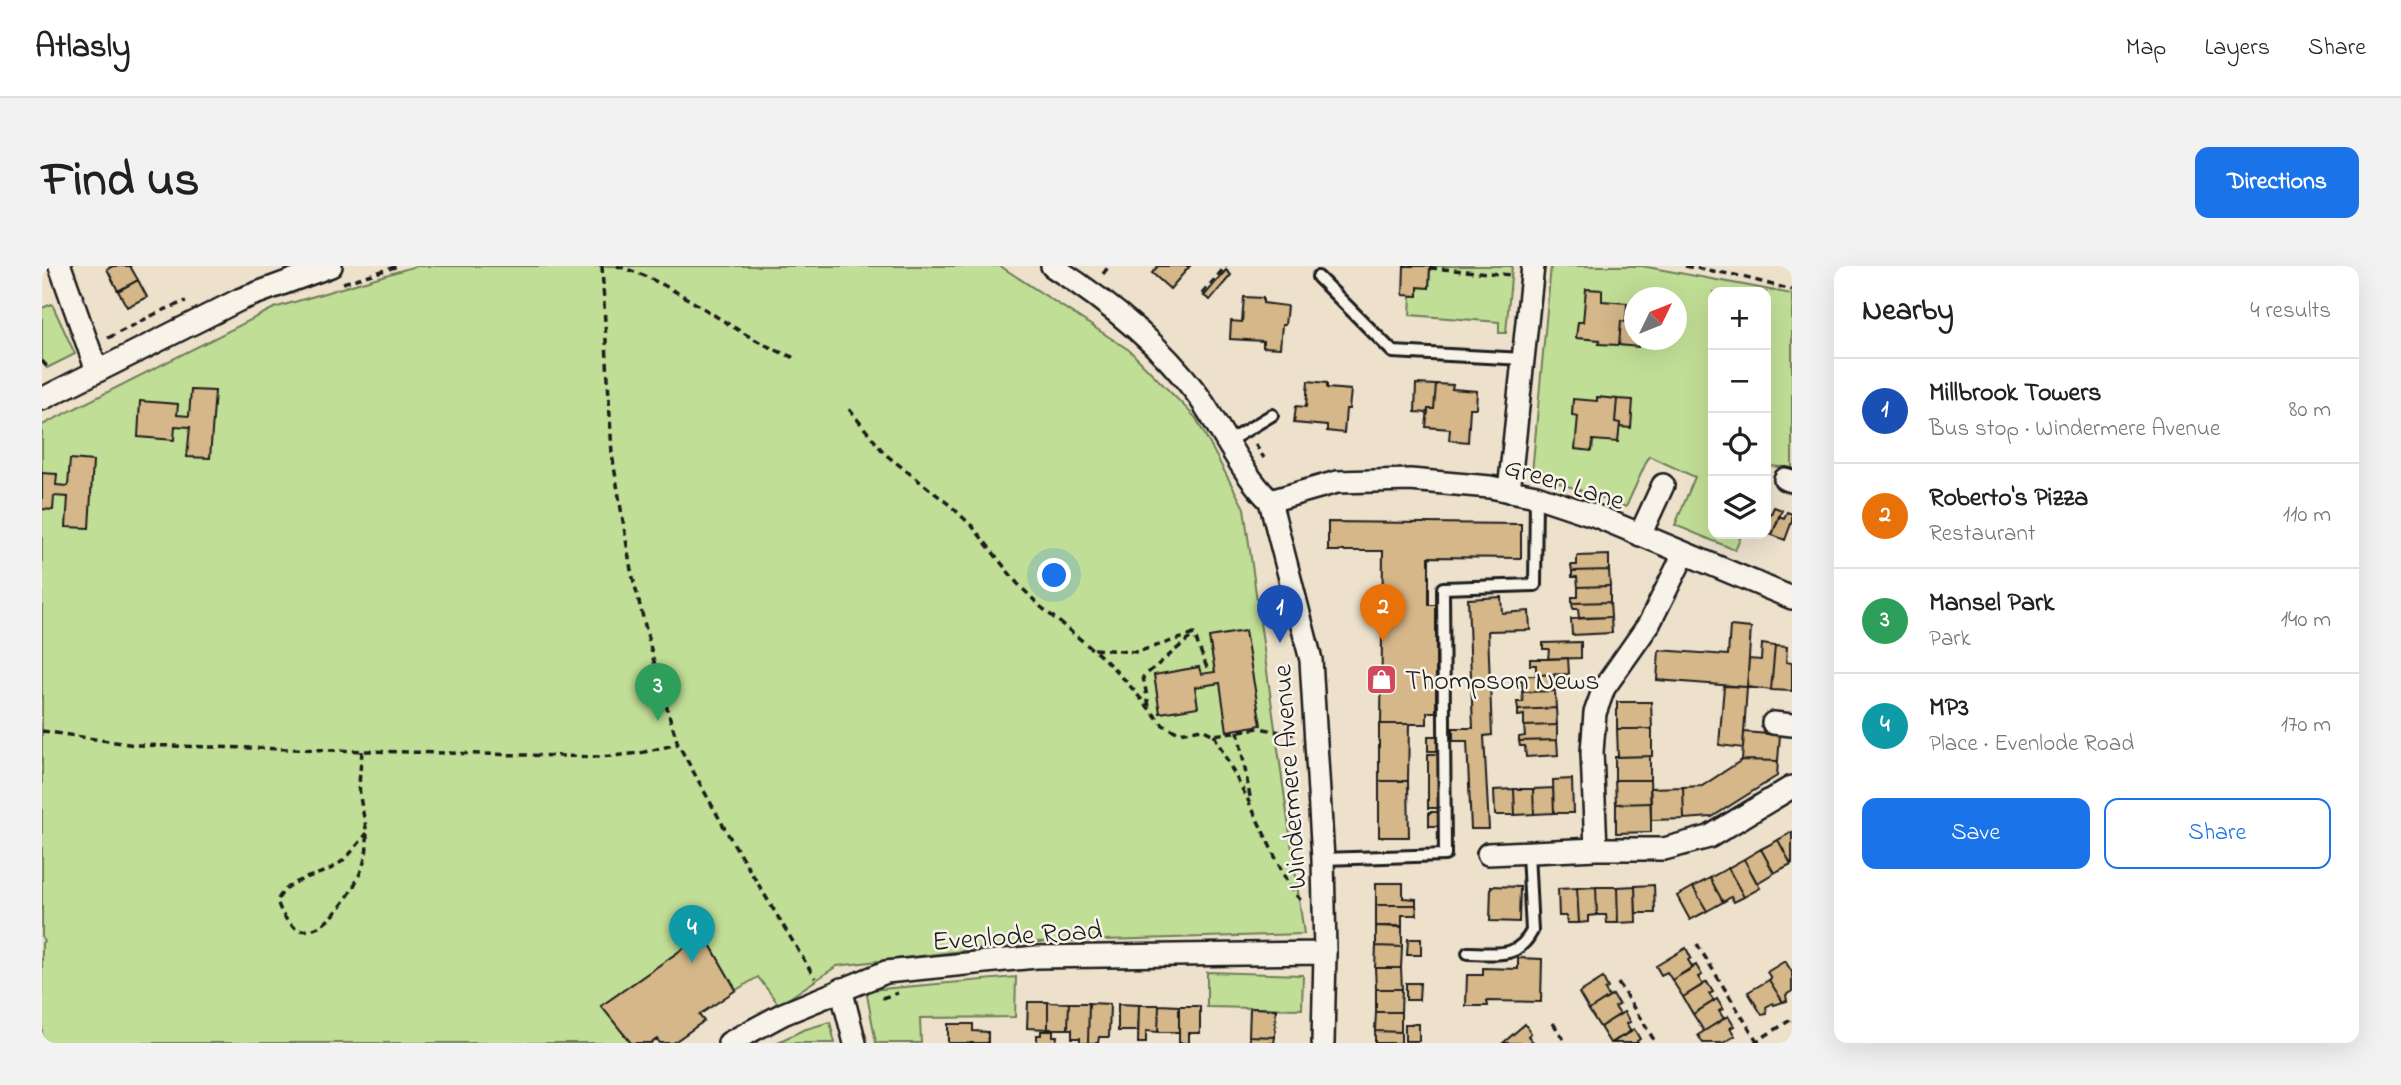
<!DOCTYPE html>
<meta charset="utf-8">
<style>
:root{--surface:#fff;--page:#f2f2f2;--text:#202124;--muted:#757577;--line:#e0e0e0;--accent:#1a73e8}
body{margin:0;font-family:"Indie Flower",sans-serif;background:var(--page);color:var(--text)}
.controls{position:absolute;right:21px;top:21px;display:grid;overflow:hidden;border-radius:14px;box-shadow:0 7px 28px #0002}
.controls button{width:63px;height:63px;display:grid;place-items:center;padding:0;border:0;border-bottom:2px solid var(--line);background:var(--surface);color:var(--text);font:35px sans-serif}
.compass{position:absolute;left:1582px;top:21px;width:63px;height:63px;border-radius:50%;background:var(--surface);box-shadow:0 7px 28px #0002;rotate:47deg}
.you{position:absolute;left:1013px;top:310px;width:24px;height:24px;margin:-18px;border:5px solid #fff;border-radius:50%;background:#1a73e8;box-shadow:0 0 0 10px #1a73e833}
.badge{display:grid;place-items:center;width:46px;height:46px;border-radius:50%;background:var(--accent);color:#fff;font-size:23px;font-weight:700}
.pin{position:absolute;translate:-50% -58px;filter:drop-shadow(0 2px 4px #0008)}
.pin::after{content:'';position:absolute;top:37px;width:24px;height:21px;background:inherit;clip-path:polygon(0 0,100% 0,50% 100%)}
.list{margin:0;padding:0;list-style:none}
h2{display:flex;justify-content:space-between;align-items:center;height:91px;margin:0;padding:0 28px;font-size:30px}
h2 small{font-size:23px;font-weight:400;color:var(--muted)}
.list li{display:grid;grid-template-columns:46px 1fr auto;gap:21px;align-items:center;box-sizing:border-box;height:105px;padding:0 28px;border-top:2px solid var(--line)}
.list b{display:block;font-size:26px;white-space:nowrap}
.list p{margin:0;font-size:23px;white-space:nowrap;color:var(--muted)}
.list em{font-size:23px;font-style:normal;color:var(--muted)}
.actions{display:flex;gap:14px;padding:21px 28px}
.actions a{flex:1;padding:16px 0;border:2px solid var(--accent);border-radius:14px;text-align:center;font-size:24px;color:var(--accent)}
.actions .main{background:var(--accent);color:#fff}
.icon{flex:none;width:38px;height:38px;fill:none;stroke:currentColor;stroke-width:2;stroke-linecap:round;stroke-linejoin:round}
.map{position:relative;flex:none;width:1750px;height:777px;overflow:hidden;border-radius:14px}
header{display:flex;align-items:center;gap:42px;box-sizing:border-box;height:98px;padding:0 35px;background:var(--surface);border-bottom:2px solid var(--line)}
header strong{font-size:33px}
nav{display:flex;gap:38px;margin-inline-start:auto;font-size:24px}
.intro{display:flex;align-items:center;justify-content:space-between;box-sizing:border-box;height:168px;padding:0 42px}
h1{margin:0;font-size:49px}
.button{padding:18px 32px;border-radius:14px;background:var(--accent);color:#fff;font-size:24px;font-weight:700}
main{display:flex;gap:42px;padding:0 42px}
aside{flex:1;background:var(--surface);border-radius:14px;box-shadow:0 7px 28px #0002}
.map>svg:first-child{display:block}
</style>
<header>
<strong>Atlasly</strong>
<nav><a>Map</a><a>Layers</a><a>Share</a></nav>
</header>
<div class="intro"><h1>Find us</h1><a class="button">Directions</a></div>
<main>
<div class="map">
<svg width="1750" height="777" viewBox="0 0 1750 777">
<rect width="100%" height="100%" fill="#ede1cc"/>
<filter id="ink" filterUnits="userSpaceOnUse"><feTurbulence type="fractalNoise" baseFrequency=".0143" numOctaves="2"/><feDisplacementMap in="SourceGraphic" scale="14" xChannelSelector="R" yChannelSelector="G"/><feConvolveMatrix kernelMatrix="1 2 1 2 8 2 1 2 1" color-interpolation-filters="sRGB"/></filter>
<g filter="url(#ink)">
<!-- green -->
<path fill="#c1de96" stroke="#6e7d59" stroke-width="2" fill-rule="evenodd" d="M374,0H958L1087,84L1154,152L1202,242L1262,668L995,676L795,700L737,739L716,711L694,724L663,670L560,740L589,777H0V677L2,675L0,671V159L232,42Z
M1388,0H1470L1464,67H1457V56L1368,49L1369,30H1376V21L1387,22Z
M1509,0H1600L1750,28V202L1728,200L1724,209V26H1671V268H1700L1693,284L1633,259L1653,211L1607,190L1584,241L1490,207ZM1592,32H1634V74H1592Z
M10,38L33,88L5,102L0,96V42Z
M1165,706L1261,709L1260,743L1165,741Z
M974,711L973,751L878,752L879,777H834L825,729L828,724Z
M788,756L793,777H734L761,764Z"/>
<!-- building -->
<path fill="#d5b789" stroke="#1c1c1c" stroke-width="2" d="M71,0H88L96,14L76,25L65,3Z
M1116,0H1148L1128,23L1110,7Z
M1362,0H1388L1387,22L1376,21V30L1361,29Z
M1184,4L1189,9L1168,34L1162,30Z
M96,14L105,31L85,41L76,25Z
M1544,23L1560,24V35L1585,37L1584,56L1579,55L1577,79L1557,78L1558,74L1534,72L1536,56H1541Z
M1202,31L1221,32V37L1245,40L1243,59H1240L1238,82L1221,81V75L1188,73L1189,55L1200,56Z
M1584,50L1592,51V74H1597L1596,81L1577,79L1579,55L1584,56Z
M1266,115L1285,117V122L1309,124L1307,143H1304L1302,167L1285,165V160L1252,157L1254,140L1264,141Z
M1374,118L1394,119L1392,143H1386V147L1373,146Z
M1394,118L1411,119L1410,123L1435,125L1434,142H1428L1426,176L1407,174L1408,163L1384,161L1386,143H1392Z
M149,124L173,125L168,192L145,191L148,161L133,160L132,174L96,171L98,135L136,138L135,149L147,150Z
M1555,131L1575,133L1573,156L1578,157L1576,176L1551,174L1550,185L1533,183L1536,150L1530,149L1531,133L1555,135Z
M1575,133L1591,134L1589,162L1578,161V157L1573,156Z
M28,193L51,195L47,262L24,261L26,231L12,230L11,244L0,243V207L15,208L14,219L26,220Z
M1732,241L1740,244L1730,269L1724,267V248L1725,246L1729,248Z
M1745,246L1750,248V255L1743,274L1730,269L1737,250L1742,252Z
M1286,256L1479,258V292L1387,291V339H1394V446H1385V458H1339L1341,285H1286Z
M1567,289V304L1530,305L1529,299H1535V290Z
M1567,304L1568,320L1536,321L1535,311H1530V305Z
M1568,320V336L1530,337V331H1536V321Z
M1459,331L1460,347L1487,345L1488,364L1446,365L1450,469L1442,470L1447,563H1429L1425,475H1411V462H1431L1426,333Z
M1568,336L1569,351L1537,352L1536,343H1531L1530,337Z
M1569,351L1570,367L1530,369L1529,353Z
M1688,360L1709,362L1705,421L1615,414L1617,384L1686,389Z
M1203,365L1219,459L1185,465L1178,417L1153,421L1156,441L1118,447L1112,409L1157,401L1159,408L1173,406L1167,371Z
M1539,376V392L1506,393L1507,383H1501V377Z
M1720,378L1733,380L1729,424L1705,421L1707,393L1719,394Z
M1733,380L1745,381L1744,396L1750,397V425L1729,424Z
M1526,392L1527,408L1494,409V399H1488V393Z
M1512,408L1513,425L1481,426L1480,415H1475L1474,410Z
M1682,420L1705,421L1701,482L1677,479Z
M1513,425L1514,442L1476,444L1475,436H1481L1480,426Z
M1575,436H1609L1610,463H1575Z
M1514,442L1515,459L1482,460V449L1476,450V444Z
M1337,458H1367L1366,515H1337Z
M1515,459V474L1477,475V471L1483,470L1482,460Z
M1575,463H1610V490L1576,491Z
M1702,466L1738,469L1736,495L1700,494Z
M1386,470H1397V485H1386Z
M1515,474L1516,489L1484,491L1483,480H1478L1477,475Z
M1386,488H1397V542H1386Z
M1608,490V514H1573V491Z
M1700,494L1736,495L1735,510L1670,551L1642,553L1641,521L1660,520Z
M1530,513L1531,547H1512L1511,514Z
M1573,514H1608L1609,537L1574,538Z
M1337,515H1366L1367,571H1337Z
M1641,521L1642,553L1609,554L1608,522Z
M1511,522L1512,547L1492,548L1491,523Z
M1472,523H1491L1492,548L1473,549Z
M1472,523L1473,549H1453L1452,524Z
M1609,537V566L1574,567V538Z
M1387,546H1397V560H1387Z
M1750,566V597L1749,598L1736,574Z
M1736,574L1749,598L1732,607L1719,583Z
M1719,583L1732,607L1715,617L1702,593Z
M1702,593L1718,622L1702,631L1686,602Z
M1686,602L1702,631L1692,636L1689,631L1681,636L1668,612Z
M1668,612L1681,636L1665,645L1651,621Z
M1334,617H1361V632L1374,633V639H1334Z
M1612,619L1613,647H1594L1593,620Z
M1449,620L1478,621L1477,656L1448,655Z
M1593,620L1594,656L1576,657L1575,621Z
M1554,621H1575L1576,657H1565L1564,649H1555Z
M1554,621L1555,649L1546,650V656L1537,657L1535,622Z
M1651,621L1665,645L1648,654L1635,630Z
M1535,622L1537,657H1525L1524,650H1517L1516,623Z
M1334,639H1374L1375,649H1360V660H1334Z
M1334,660L1360,661V681L1334,680Z
M662,668L694,724L657,749L662,755L631,777H618L615,773L609,777H589L559,740Z
M1366,673H1379V689H1365Z
M1334,680L1360,681L1359,702H1333Z
M1644,682L1649,692L1646,694L1651,702L1630,714L1625,706L1619,709L1614,700Z
M1476,692L1500,693L1499,736L1445,735L1446,740H1424L1425,709H1441V702L1476,703Z
M1743,695L1750,706V725L1744,729L1745,735L1741,736L1727,714L1729,712L1725,706Z
M1654,699L1660,709L1656,711L1661,719L1641,731L1630,714Z
M1333,702H1359L1360,723H1334Z
M1561,712L1566,722L1563,724L1567,731L1547,744L1537,727Z
M1727,714L1741,736L1732,739L1731,737L1724,741L1725,748L1720,749L1706,726Z
M1665,716L1671,726L1667,728L1672,735L1651,748L1641,731Z
M1364,717H1378L1377,734H1364Z
M1334,723H1360L1359,746H1334Z
M1571,729L1577,739L1573,741L1578,748L1558,761L1547,744Z
M1675,733L1681,743L1677,745L1682,753L1662,765L1651,748Z
M986,736H1006V763L985,762Z
M1006,736L1027,737L1026,763H1006Z
M1027,737H1047L1046,777H1038V772H1030V763H1026Z
M1047,737L1068,738L1067,771H1057L1056,777H1046Z
M1076,738L1097,739L1096,765H1076Z
M1097,739H1117L1116,766L1104,765V777H1096Z
M1117,739L1137,740V766H1116Z
M1137,740H1158V767H1147V777H1137Z
M1208,742L1234,743L1233,771L1207,770Z
M1334,746H1359V766L1333,765Z
M1582,746L1588,756L1584,758L1589,766L1568,777L1558,761Z
M1686,750L1692,760L1688,762L1693,770L1681,777H1661L1656,769Z
M906,758H931V765L946,766V777H906Z
M1363,758H1377V775H1363Z
M1483,758L1489,767L1486,770L1492,777H1461Z
M1592,763L1598,773L1595,775L1596,777H1570Z
M999,765H1011V770H1015L1014,777H995V769H999Z
M1333,765L1359,766V777H1333Z
M1207,770L1233,771L1232,777H1207Z"/>
<g fill="none" stroke-linecap="round" stroke-linejoin="round">
<defs>
<path id="service" d="M1276,11L1351,86L1482,93
M1185,176L1230,149
M1281,593L1403,589L1401,322L1493,319L1494,230
M1426,687C1454,687 1475,694 1490,665L1486,587"/>
<path id="minor" d="M18,0L55,105
M1010,0C1063,34 1117,77 1155,128C1180,163 1197,204 1228,235L1269,394L1281,593L1283,687L1281,777
M0,133L199,33L289,0
M1743,213L1750,215
M1467,225L1491,0
M1228,235L1295,216L1368,214L1448,221L1494,230L1554,250L1750,332
M1598,269L1621,219
M1731,457L1750,459
M1554,583L1550,486L1553,447L1562,422L1607,358L1642,288
M1446,588L1554,583H1622L1667,571L1750,521
M799,723L813,777
M687,777L741,748L844,706L994,691L1283,687"/>
</defs>
<!-- service casing -->
<use href="#service" stroke="#1c1c1c" stroke-width="16"/>
<!-- minor casing -->
<use href="#minor" stroke="#1c1c1c" stroke-width="26"/>
<!-- path -->
<path stroke="#1c1c1c" stroke-width="3.5" stroke-dasharray="7 5" stroke-linecap="butt" d="M560,0L570,188L589,304L619,423L636,478L687,570L773,712
M575,0C643,20 690,70 756,93
M1643,0L1693,9L1750,24
M1388,2L1470,9
M1061,8L1067,0
M301,17L356,0
M1160,28L1184,0
M66,72L117,46L144,35
M0,95L8,104
M807,143L843,188L909,240L931,261L975,317L999,341L1061,392L1083,414L1121,459L1137,467L1160,463L1172,469L1217,462L1254,469
M1213,178L1222,192
M1052,383L1095,386L1152,368L1165,402
M1107,440L1101,411L1148,372
M0,465L93,479L559,491L598,487L636,478
M1196,465L1209,536
M1172,469L1206,534L1248,622L1261,637
M320,485C319,499 316,515 318,529C320,549 328,566 324,588C317,627 261,708 235,635C248,610 273,613 295,599C307,591 316,578 325,567
M1655,678L1715,775
M1576,717L1614,777
M840,732L856,727
M1511,757L1524,777
M1712,777L1750,753"/>
<!-- service -->
<use href="#service" stroke="#f7f3e8" stroke-width="10"/>
<!-- minor -->
<use href="#minor" stroke="#f7f3e8" stroke-width="21"/>
</g>
</g>
<!-- icons -->
<defs>
<symbol id="shop-square" viewBox="-11 -11 22 22"><rect x="-9" y="-9" width="18" height="18" rx="4" fill="#d1495b" stroke="#f7f3e8"/><path d="M-5-2.5h2.3a2.7 3.5 0 0 1 5.4 0H5L5.5 6h-11ZM-1.5-2.5h3a1.5 2.3 0 0 0-3 0Z" fill="#fff"/></symbol>
</defs>
<g fill-rule="evenodd">
<use href="#shop-square" x="1322" y="396" width="35" height="35"/>
</g>
<g text-anchor="middle" stroke-width="5" stroke-linejoin="round" paint-order="stroke">
<!-- street labels -->
<g font-size="28" fill="#1c1c1c" stroke="#f7f3e8">
<text transform="translate(1523 216) rotate(17)" y="10">Green Lane</text>
<text transform="translate(1246 511) rotate(-94)" y="10">Windermere Avenue</text>
<text transform="translate(975 668) rotate(-4)" y="10">Evenlode Road</text>
</g>
<!-- poi labels -->
<g font-size="28" fill="#1c1c1c" stroke="#f7f3e8" text-anchor="start">
<text x="1363" y="423">Thompson News</text>
</g>
</g>
</svg>
<div class="controls">
<button>+</button>
<button>−</button>
<button><svg class="icon" aria-label="locate" viewBox="0 0 24 24"><circle cx="12" cy="12" r="6"/><path d="M12 2v4M12 18v4M2 12h4M18 12h4"/></svg></button>
<button><svg class="icon" aria-label="layers" viewBox="0 0 24 24"><path d="M12 4l9 5-9 5-9-5zM3 14l9 5 9-5"/></svg></button>
</div>
<svg class="compass" viewBox="-18 -18 36 36"><path d="M0-13l5 13h-10z" fill="#e53935"/><path d="M0 13l5-13h-10z" fill="#757577"/></svg>
<div class="you"></div>
<div class="pin badge" style="left:1238px;top:377px;background:#1a4fb4">1</div>
<div class="pin badge" style="left:1341px;top:376px;background:#e8710a">2</div>
<div class="pin badge" style="left:616px;top:455px;background:#2e9e5b">3</div>
<div class="pin badge" style="left:650px;top:697px;background:#0f9aa8">4</div>
</div>
<aside>
<h2>Nearby<small>4 results</small></h2>
<ul class="list">
<li><span class="badge" style="background:#1a4fb4">1</span><div><b>Millbrook Towers</b><p>Bus stop · Windermere Avenue</p></div><em>80 m</em></li>
<li><span class="badge" style="background:#e8710a">2</span><div><b>Roberto's Pizza</b><p>Restaurant</p></div><em>110 m</em></li>
<li><span class="badge" style="background:#2e9e5b">3</span><div><b>Mansel Park</b><p>Park</p></div><em>140 m</em></li>
<li><span class="badge" style="background:#0f9aa8">4</span><div><b>MP3</b><p>Place · Evenlode Road</p></div><em>170 m</em></li>
</ul>
<div class="actions"><a class="main">Save</a><a>Share</a></div>
</aside>
</main>
